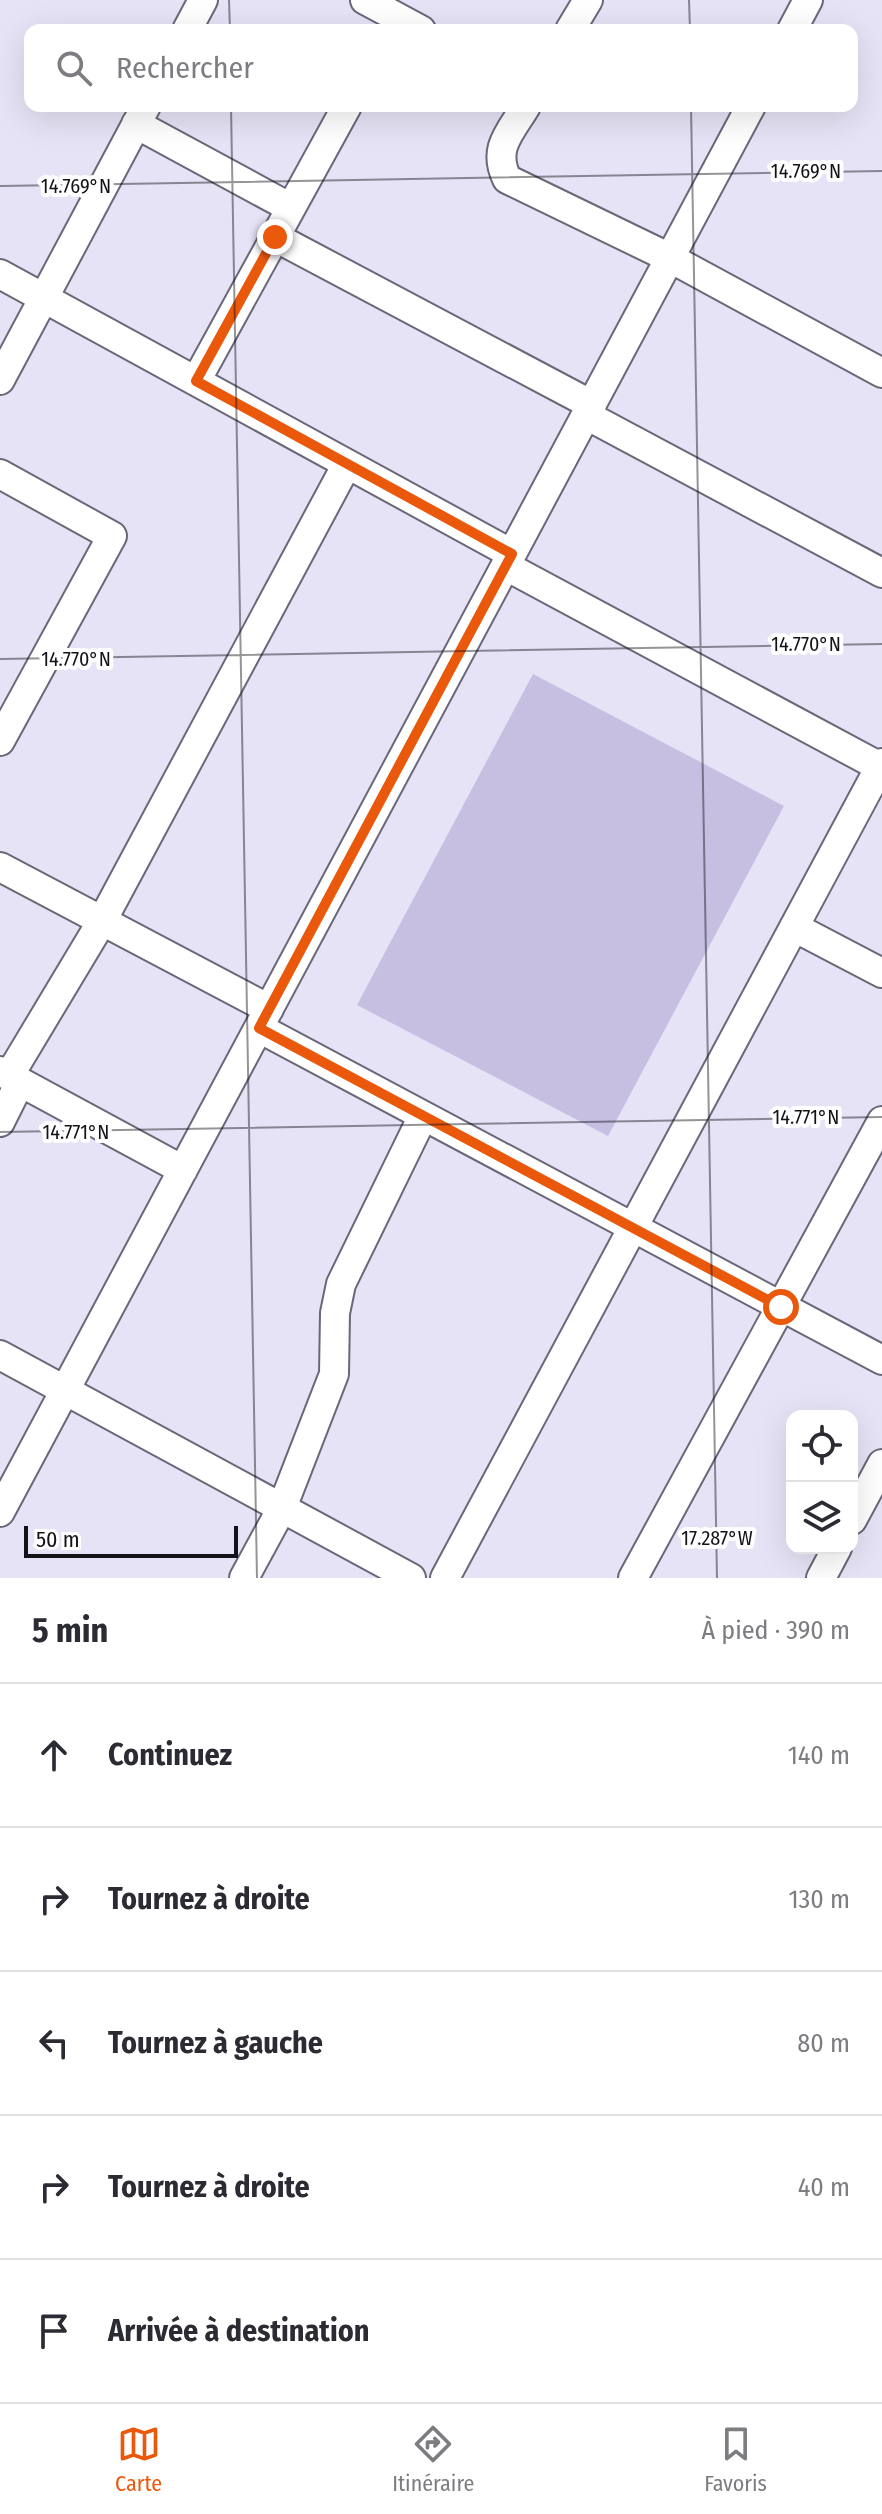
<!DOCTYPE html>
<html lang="fr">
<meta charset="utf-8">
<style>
:root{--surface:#fff;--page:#f2f2f3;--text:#2b2b33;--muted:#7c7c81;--line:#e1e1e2;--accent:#ea580c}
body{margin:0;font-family:"Fira Sans Condensed",sans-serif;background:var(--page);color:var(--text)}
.controls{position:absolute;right:24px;bottom:24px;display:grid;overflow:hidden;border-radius:16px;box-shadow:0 8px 32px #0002}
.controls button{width:72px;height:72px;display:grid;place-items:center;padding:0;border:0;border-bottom:2px solid var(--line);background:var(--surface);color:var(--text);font:40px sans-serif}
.scale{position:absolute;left:24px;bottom:20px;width:214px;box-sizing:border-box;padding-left:8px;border:4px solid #131218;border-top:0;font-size:22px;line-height:28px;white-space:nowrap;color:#131218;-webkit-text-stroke:6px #fff;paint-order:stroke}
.stop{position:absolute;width:24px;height:24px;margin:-18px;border:6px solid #ea580c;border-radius:50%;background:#fff}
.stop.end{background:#ea580c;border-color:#fff;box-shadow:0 2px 8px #0008}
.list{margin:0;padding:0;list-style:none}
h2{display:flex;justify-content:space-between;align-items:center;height:104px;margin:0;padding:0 32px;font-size:34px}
h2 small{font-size:26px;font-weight:400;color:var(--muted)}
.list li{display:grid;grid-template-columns:52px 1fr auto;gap:24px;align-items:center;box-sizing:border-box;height:144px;padding:0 32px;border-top:2px solid var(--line)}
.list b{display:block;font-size:30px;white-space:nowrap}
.list em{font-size:26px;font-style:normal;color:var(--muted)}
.icon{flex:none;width:44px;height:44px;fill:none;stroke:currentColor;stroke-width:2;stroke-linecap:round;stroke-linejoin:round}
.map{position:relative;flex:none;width:882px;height:1578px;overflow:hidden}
.search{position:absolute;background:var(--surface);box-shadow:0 8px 32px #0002;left:24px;right:24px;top:24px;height:88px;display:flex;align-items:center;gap:20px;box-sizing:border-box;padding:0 28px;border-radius:16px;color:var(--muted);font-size:30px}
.sheet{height:824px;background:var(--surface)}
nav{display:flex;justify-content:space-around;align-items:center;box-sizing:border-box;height:112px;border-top:2px solid var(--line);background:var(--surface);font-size:22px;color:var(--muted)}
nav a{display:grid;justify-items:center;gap:4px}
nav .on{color:var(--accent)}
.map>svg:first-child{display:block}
</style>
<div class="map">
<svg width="882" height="1578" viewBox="0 0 882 1578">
<rect width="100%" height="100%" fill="#e6e3f6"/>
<!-- green -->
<path fill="#c6bfe2" d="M533,674L784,806L608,1136L357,1005Z"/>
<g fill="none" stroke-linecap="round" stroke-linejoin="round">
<defs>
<path id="street" d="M365,0L421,30
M187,30L203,0
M570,30L588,0
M792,30L808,0
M526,106C510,133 492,148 507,179L670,258L882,373
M136,124L291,208
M275,237L592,405
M0,274L512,554
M0,380L146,106
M196,381L347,106
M586,415L882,573
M0,474L112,536L0,741
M506,566L882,768
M0,867L269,1009
M794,927L882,973
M259,1028L882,1360
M0,1071L183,1170
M9,1076L102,921L347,464
M0,1122L20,1082
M0,1355L411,1578
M0,1512L751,106
M852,1520L882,1464
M244,1578L282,1508L334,1374L335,1313L341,1284L423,1116
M445,1578L882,763
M633,1578L882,1121
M821,1578L837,1548"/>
</defs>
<!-- street casing -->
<use href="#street" stroke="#6b6778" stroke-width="32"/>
<!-- street -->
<use href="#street" stroke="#fff" stroke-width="28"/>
</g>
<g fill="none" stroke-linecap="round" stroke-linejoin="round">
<!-- route -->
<path stroke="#ea580c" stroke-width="10" d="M275,237L196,381L512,554L259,1028L781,1307"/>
</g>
<!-- ticks -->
<path fill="none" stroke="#131218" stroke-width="2" stroke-opacity="0.45" d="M229,0L230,30M689,0L690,30M231,106L257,1578M691,106L717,1578M0,186L882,171M0,659L882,644M0,1132L882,1117"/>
<g font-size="20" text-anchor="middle" fill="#131218" stroke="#fff" stroke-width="8" stroke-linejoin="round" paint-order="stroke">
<text x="806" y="178">14.769°N</text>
<text x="76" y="193">14.769°N</text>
<text x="806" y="651">14.770°N</text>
<text x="76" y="666">14.770°N</text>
<text x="806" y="1124">14.771°N</text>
<text x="76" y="1139">14.771°N</text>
<text x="717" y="1545">17.287°W</text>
</g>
</svg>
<div class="controls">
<button><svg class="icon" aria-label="locate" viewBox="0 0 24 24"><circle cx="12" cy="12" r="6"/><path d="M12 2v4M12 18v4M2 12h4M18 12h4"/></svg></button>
<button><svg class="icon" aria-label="layers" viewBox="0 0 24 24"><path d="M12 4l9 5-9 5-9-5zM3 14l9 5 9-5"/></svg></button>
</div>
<div class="scale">50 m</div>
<div class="stop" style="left:781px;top:1307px"></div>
<div class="stop end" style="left:275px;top:237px"></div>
<div class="search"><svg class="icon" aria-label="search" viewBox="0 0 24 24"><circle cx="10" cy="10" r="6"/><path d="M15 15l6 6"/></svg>Rechercher</div>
</div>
<section class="sheet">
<h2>5 min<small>À pied · 390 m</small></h2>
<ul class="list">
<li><svg class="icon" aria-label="ahead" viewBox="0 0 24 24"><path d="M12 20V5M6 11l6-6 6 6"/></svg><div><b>Continuez</b></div><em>140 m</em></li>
<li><svg class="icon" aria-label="right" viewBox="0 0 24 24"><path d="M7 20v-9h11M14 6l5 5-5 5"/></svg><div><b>Tournez à droite</b></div><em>130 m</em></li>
<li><svg class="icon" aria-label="left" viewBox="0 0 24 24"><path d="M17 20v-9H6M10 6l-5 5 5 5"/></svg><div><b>Tournez à gauche</b></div><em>80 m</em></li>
<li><svg class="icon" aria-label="right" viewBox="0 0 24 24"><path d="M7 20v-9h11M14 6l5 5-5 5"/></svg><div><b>Tournez à droite</b></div><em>40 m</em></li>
<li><svg class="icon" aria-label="arrive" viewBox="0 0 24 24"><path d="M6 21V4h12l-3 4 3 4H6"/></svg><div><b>Arrivée à destination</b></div></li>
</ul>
</section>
<nav>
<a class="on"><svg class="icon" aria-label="map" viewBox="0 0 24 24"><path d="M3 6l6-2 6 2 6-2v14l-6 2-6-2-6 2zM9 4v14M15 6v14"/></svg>Carte</a>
<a><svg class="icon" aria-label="directions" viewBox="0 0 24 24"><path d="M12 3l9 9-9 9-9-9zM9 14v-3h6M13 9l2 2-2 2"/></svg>Itinéraire</a>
<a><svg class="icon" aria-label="saved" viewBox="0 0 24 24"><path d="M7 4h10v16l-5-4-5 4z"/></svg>Favoris</a>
</nav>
